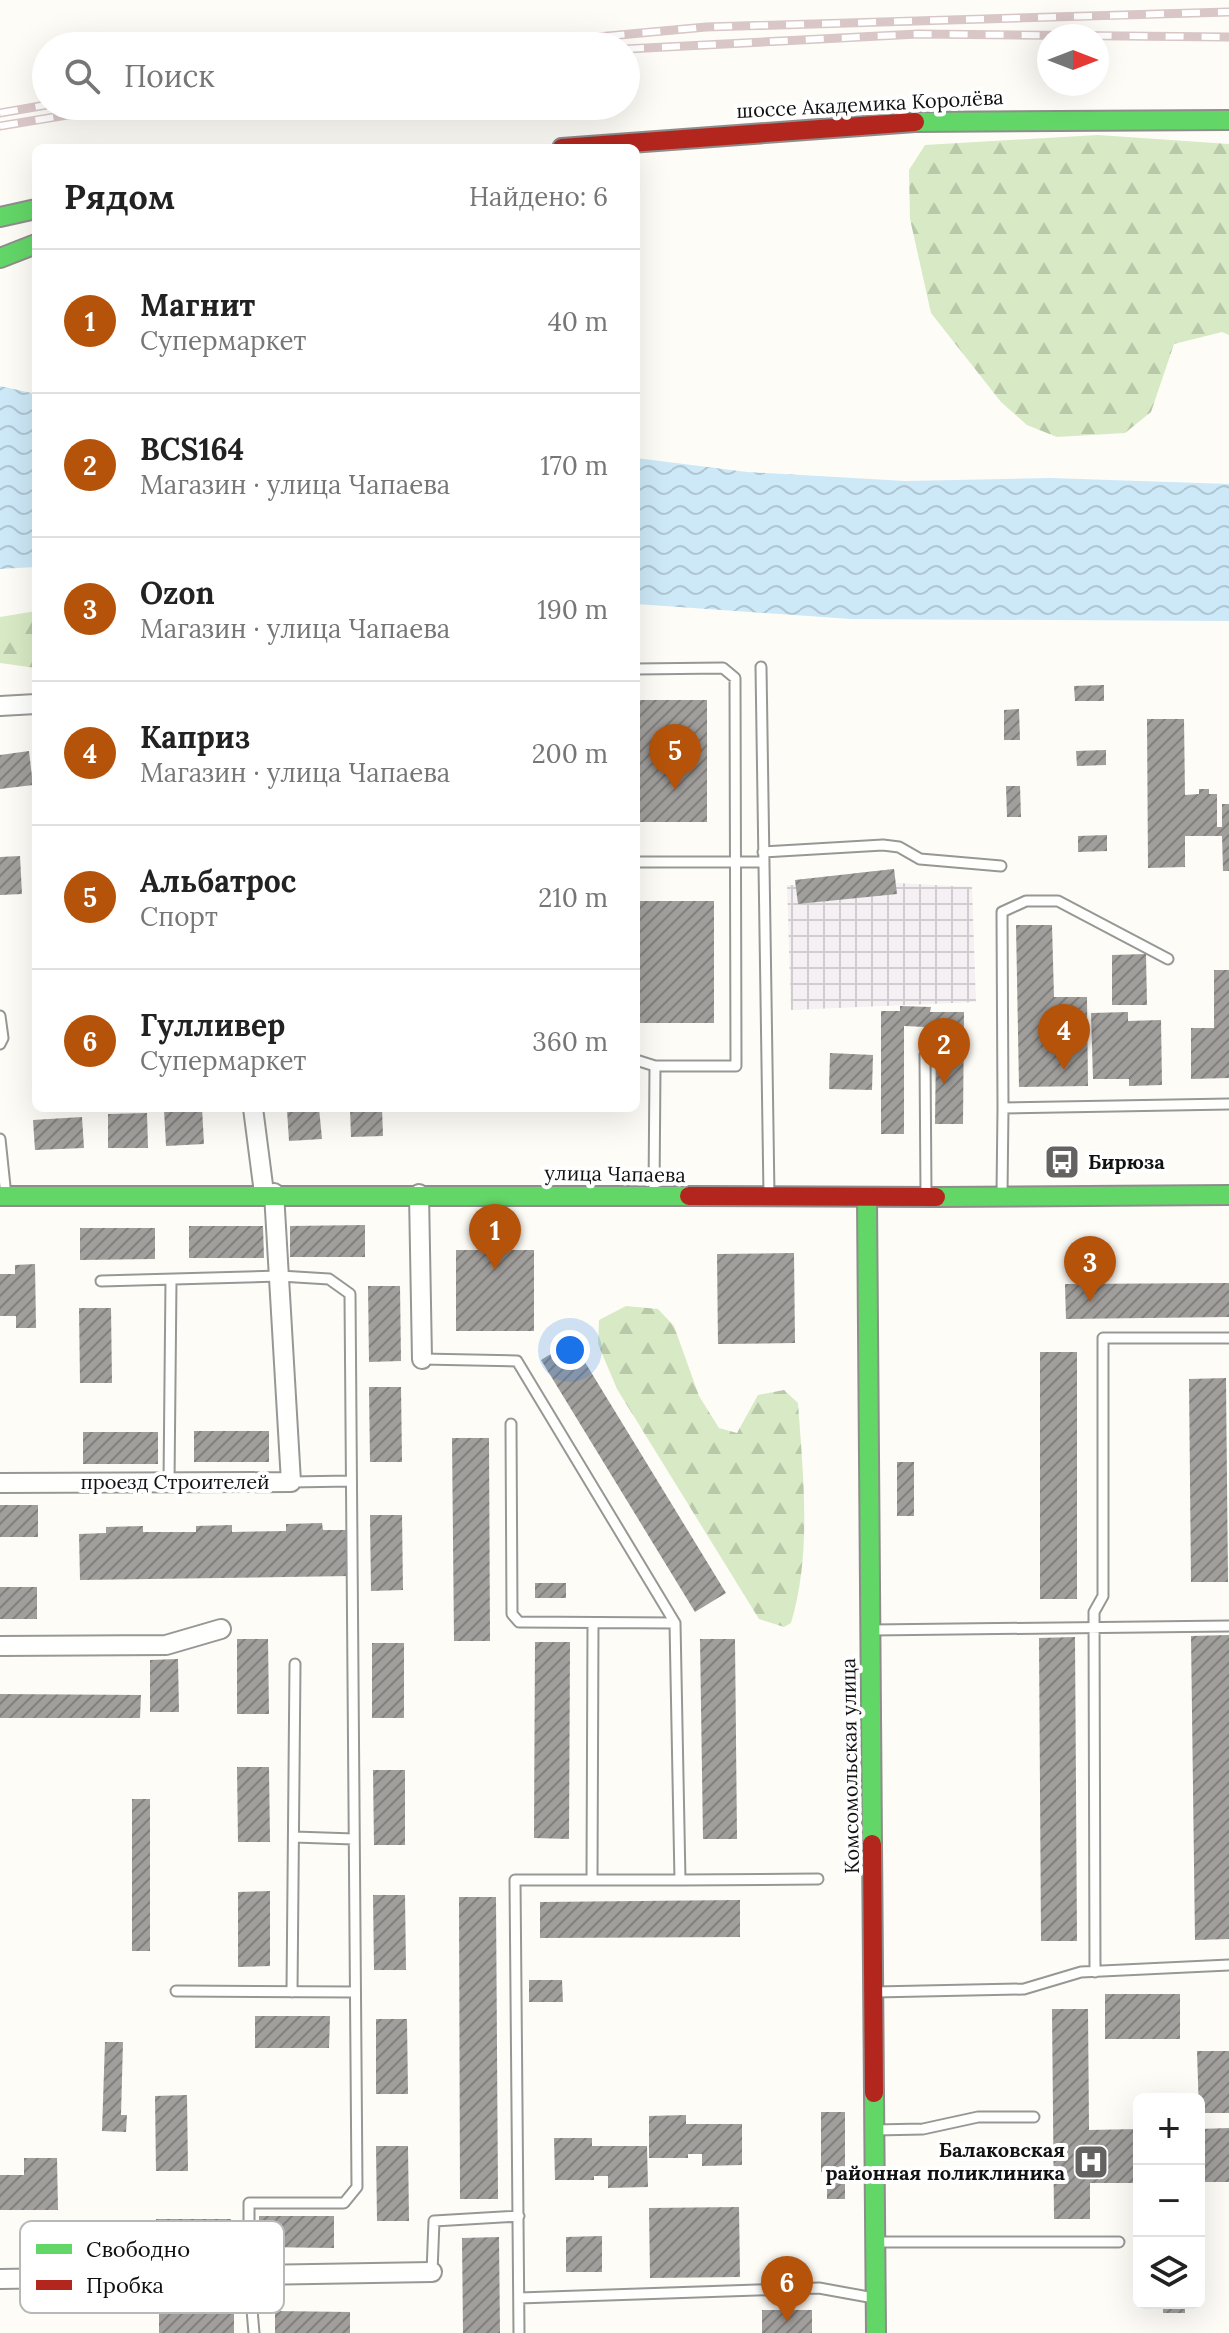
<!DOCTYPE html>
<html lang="ru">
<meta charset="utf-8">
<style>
:root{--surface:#fff;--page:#f2f2f2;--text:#222;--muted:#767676;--line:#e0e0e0;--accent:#b45309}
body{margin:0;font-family:Lora,serif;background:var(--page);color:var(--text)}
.controls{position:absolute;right:24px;bottom:24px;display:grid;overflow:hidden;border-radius:12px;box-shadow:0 8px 32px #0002}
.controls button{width:72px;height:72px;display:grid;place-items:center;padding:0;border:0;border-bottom:2px solid var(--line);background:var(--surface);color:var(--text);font:40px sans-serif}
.compass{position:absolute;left:1037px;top:24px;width:72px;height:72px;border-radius:50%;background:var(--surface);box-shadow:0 8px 32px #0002;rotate:90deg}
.you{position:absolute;left:570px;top:1350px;width:28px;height:28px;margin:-20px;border:6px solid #fff;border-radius:50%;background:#1a73e8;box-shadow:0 0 0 12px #1a73e833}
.badge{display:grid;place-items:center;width:52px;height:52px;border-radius:50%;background:var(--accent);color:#fff;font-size:26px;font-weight:700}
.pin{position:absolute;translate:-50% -66px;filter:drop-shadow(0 2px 4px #0008)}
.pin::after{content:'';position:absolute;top:42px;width:28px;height:24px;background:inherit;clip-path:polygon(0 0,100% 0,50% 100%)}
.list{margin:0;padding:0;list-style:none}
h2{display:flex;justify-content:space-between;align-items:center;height:104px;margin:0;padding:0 32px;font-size:34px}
h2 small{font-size:26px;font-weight:400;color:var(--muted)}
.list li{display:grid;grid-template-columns:52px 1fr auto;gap:24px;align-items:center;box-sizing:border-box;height:144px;padding:0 32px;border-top:2px solid var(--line)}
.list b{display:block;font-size:30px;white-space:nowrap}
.list p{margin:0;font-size:26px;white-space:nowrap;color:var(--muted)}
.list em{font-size:26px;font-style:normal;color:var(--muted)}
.icon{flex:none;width:44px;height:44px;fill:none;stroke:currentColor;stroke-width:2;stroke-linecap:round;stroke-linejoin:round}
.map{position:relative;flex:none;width:1229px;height:2333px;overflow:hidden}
.search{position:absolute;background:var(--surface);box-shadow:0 8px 32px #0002;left:32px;top:32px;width:608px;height:88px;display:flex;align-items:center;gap:20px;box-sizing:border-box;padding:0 28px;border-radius:44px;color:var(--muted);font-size:30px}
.panel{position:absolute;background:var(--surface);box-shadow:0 8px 32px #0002;left:32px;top:144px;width:608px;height:968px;border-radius:12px}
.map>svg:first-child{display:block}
</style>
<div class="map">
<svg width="1229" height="2333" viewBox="0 0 1229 2333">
<defs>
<pattern id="industrial-grid" width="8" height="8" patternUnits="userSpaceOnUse" patternTransform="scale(2)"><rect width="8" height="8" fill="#f5f0f3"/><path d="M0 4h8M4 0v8" fill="none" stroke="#d1cdcf"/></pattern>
<pattern id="forest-firs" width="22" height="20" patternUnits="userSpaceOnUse" patternTransform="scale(2)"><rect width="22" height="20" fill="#d8eac5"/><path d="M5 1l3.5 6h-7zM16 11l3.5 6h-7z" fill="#b8c8a8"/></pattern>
<pattern id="water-waves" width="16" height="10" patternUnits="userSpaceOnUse" patternTransform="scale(2)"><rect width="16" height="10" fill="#cde8f7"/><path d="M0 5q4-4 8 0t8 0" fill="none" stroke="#afc6d3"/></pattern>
<pattern id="building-hatch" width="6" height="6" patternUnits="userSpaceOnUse" patternTransform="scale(2)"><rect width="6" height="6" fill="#a19f9c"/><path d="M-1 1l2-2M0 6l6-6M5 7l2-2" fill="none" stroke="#82807e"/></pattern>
</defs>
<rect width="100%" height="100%" fill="#fdfcf7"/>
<!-- industrial -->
<path fill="url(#industrial-grid)" d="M894,869L896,883L972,887L976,1002L791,1010L787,885H796L795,880Z"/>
<!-- forest -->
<path fill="url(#forest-firs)" d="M1098,135L1229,144V335L1222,332L1174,344L1151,412L1125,433L1057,437L1027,425L1001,402L931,313L910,219L909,170L925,145Z
M36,611V668L0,663V617Z
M626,1306L658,1309L674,1326L699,1396L719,1428L737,1433L758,1395L784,1390L798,1403C803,1474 812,1554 791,1623L784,1627L759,1619L617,1389L598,1344L599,1320Z"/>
<!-- water -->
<path fill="url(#water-waves)" d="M0,386L36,394V567L0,569Z
M636,458L747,472L905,481L1050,478L1229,484V621L851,619L636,604Z"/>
<!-- building -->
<path fill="url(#building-hatch)" d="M1104,685V701H1075L1074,686Z
M636,700H707V822H636Z
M1019,709L1020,740H1004V710Z
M1147,719H1184L1185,795L1199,794V789H1209V794H1217V827H1222V804H1229V871H1223L1222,836H1185V867L1148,868Z
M1106,750V765L1077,766L1076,751Z
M29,751L33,785L0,789V755Z
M1006,786H1020L1021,817H1007Z
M1107,835V851L1078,852V836Z
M20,856L22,894L0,895V857Z
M894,869L897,894L798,904L795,880Z
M636,901H714V1023H636Z
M1016,925H1052L1054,997H1087L1088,1086L1019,1087Z
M1146,954L1147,1005H1112V955Z
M1214,970H1229V1078L1191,1079V1028H1214Z
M900,1006L931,1007L930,1012H964L963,1124H935L936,1046L926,1027L904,1026V1134H881V1011H900Z
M1128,1012V1021L1161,1020L1162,1085L1129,1086V1079H1093L1091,1013Z
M830,1053L873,1055L872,1090L829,1089Z
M202,1108L204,1144L166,1146L164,1110Z
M311,1108H319L322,1139L289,1141L287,1110Z
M350,1108H382L383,1136L351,1137Z
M147,1113L148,1148H108V1114Z
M82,1117L84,1148L35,1150L33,1120Z
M365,1225V1257H290V1226Z
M189,1226H263L264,1258H189Z
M80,1228H155V1259L80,1260Z
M456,1250H534V1331H456Z
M794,1253L795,1343L718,1344L717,1254Z
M35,1264L36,1328H16V1316H0V1274H15V1265Z
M1229,1283V1317L1066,1319L1065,1284Z
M368,1286H400L401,1361L369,1362Z
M79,1308H111L112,1383H80Z
M572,1341L726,1593L695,1612L541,1360Z
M1040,1352H1077V1599H1040Z
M1226,1378L1228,1582H1191L1189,1379Z
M369,1387H401L402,1462H370Z
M194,1431H269V1462H194Z
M83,1432H158V1464H83Z
M452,1438H489L490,1641H454Z
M897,1462H914V1516H897Z
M0,1505H38V1537H0Z
M370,1515H402L403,1590L371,1591Z
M322,1523L323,1530H350L351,1576L80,1580L79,1534L106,1533V1527L143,1526V1532H196V1526L232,1525V1532L286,1531V1524Z
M535,1583H566V1598H535Z
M0,1587H37V1619H0Z
M1229,1635V1939L1195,1940L1191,1636Z
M1075,1637L1077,1941H1041L1039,1638Z
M237,1639H268L269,1714H237Z
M700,1639H735L737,1839H703Z
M535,1642H570L569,1839L534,1838Z
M372,1643H404V1718H372Z
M178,1659L179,1712H150V1660Z
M0,1694L141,1695L140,1718H0Z
M237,1767H269L270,1842H238Z
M373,1770H405V1845H374Z
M132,1799H150V1951H132Z
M270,1891V1966L238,1967V1892Z
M373,1895H405L406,1970H374Z
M459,1897H496L498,2199H460Z
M740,1900V1937L540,1938V1902Z
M529,1980H562L563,2002H529Z
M1105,1994H1180V2039H1105Z
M1052,2009H1088L1089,2130L1139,2129V2183H1090V2219H1054Z
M255,2016H330L329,2048H255Z
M376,2019H407L408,2094H376Z
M105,2042H123L121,2115H127L126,2132L102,2131Z
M1197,2051H1229V2113H1199Z
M187,2095L188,2171H156L155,2096Z
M821,2112H845V2199H827V2172H821Z
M686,2115V2124H742V2165L702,2166V2154H688V2158H649V2116Z
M1229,2128V2182H1199V2129Z
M554,2138H592V2146H647L648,2187L608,2188V2176H594V2180H555Z
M376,2146H408L409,2221H377Z
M24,2158H57L58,2210H0V2175H24Z
M739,2207L740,2277L650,2278L649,2208Z
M259,2216H334V2248L259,2247Z
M156,2219H231V2251H156Z
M602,2236V2272H566V2237Z
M499,2237L500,2333H463L462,2238Z
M1163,2303H1185V2313H1163Z
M762,2310H812V2333H762Z
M275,2311L350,2312V2333H275Z
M159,2312H234V2333H159Z"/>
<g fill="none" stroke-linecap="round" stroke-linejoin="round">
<defs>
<path id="lane" d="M761,667L769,1195
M636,669L723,668L735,678L736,1066H655L636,1060
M763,852L883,845L899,847L920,859L1001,866
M636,862H763
M0,1016L3,1038L0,1044
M925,1055L926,1195
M1003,1108L1002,912L1026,901H1058L1168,959
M0,1139L6,1196
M654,1193L655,1066
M1002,1194L1003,1108L1229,1104
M101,1281L280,1276L329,1279L350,1294L357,2187L344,2203H249V2275L254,2333
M422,1359L517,1361L675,1623L680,1880L818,1879
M511,1424L512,1614L519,1622L675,1623
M169,1482L171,1280
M291,1482L350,1481
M872,1630L1229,1626
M294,1837L354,1839
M592,1880L593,1623
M1095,1972L1094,1612L1103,1596V1338H1229
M176,1991L355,1992
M292,1992L295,1664
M875,1992L1024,1989L1081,1972L1229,1965
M875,2130L923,2129L978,2117H1034
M876,2242H1119
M432,2272L434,2221L519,2216
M519,2298L819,2288L874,2298
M519,2333L515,1880H680"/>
<path id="street" d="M0,706L36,704
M253,1108L264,1193
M419,1194L422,1359
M0,1483L291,1482L274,1193
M0,1646L166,1645L221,1629
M0,2279L432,2272"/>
<path id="fast" d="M915,122L1229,120
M0,217L36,209
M0,258L36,244
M0,1196H689
M936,1197L1229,1195
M867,1199L872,1844
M874,2093L876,2333"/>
<path id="jam" d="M562,148L915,122
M689,1196L936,1197
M872,1844L874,2093"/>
</defs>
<!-- lane casing -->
<use href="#lane" stroke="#979795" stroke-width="13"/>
<!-- street casing -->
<use href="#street" stroke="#979795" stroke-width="22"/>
<!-- fast casing -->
<use href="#fast" stroke="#8e8d8b" stroke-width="22"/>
<!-- jam casing -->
<use href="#jam" stroke="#8e8d8b" stroke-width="22"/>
<!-- lane -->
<use href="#lane" stroke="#fffffe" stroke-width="9"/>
<!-- street -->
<use href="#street" stroke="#fffffe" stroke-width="18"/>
<!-- fast -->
<use href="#fast" stroke="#63d668" stroke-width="18"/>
<!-- jam -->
<use href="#jam" stroke="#b3261e" stroke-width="18"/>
<defs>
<path id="rail" d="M499,46L706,27L1229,12
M626,49L918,34L1229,37
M0,113L46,105
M0,126L122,106"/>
</defs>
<!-- rail casing -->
<use href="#rail" stroke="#d9c6c7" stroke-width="9"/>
<!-- rail -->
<use href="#rail" stroke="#fff" stroke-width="6" stroke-dasharray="18" stroke-linecap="butt"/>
</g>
<!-- icons -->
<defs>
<symbol id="bus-square" viewBox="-11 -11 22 22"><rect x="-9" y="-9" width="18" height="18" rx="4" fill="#646362" stroke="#fff"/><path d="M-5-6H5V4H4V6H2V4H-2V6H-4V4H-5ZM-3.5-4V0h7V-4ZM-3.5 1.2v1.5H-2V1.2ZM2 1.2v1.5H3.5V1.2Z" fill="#fff"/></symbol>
<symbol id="hospital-square" viewBox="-11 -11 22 22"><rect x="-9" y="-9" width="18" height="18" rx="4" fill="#646362" stroke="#fff"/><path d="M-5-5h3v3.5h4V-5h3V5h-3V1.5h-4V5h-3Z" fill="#fff"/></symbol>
</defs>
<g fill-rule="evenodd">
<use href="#bus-square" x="1042" y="1142" width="40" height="40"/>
<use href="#hospital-square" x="1071" y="2142" width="40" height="40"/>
</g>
<g text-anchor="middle" stroke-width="8" stroke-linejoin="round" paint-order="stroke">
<!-- street labels -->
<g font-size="20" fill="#111" stroke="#fff">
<text transform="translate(870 104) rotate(-3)" y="7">шоссе Академика Королёва</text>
<text transform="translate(615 1174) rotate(1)" y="7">улица Чапаева</text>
<text x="175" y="1489">проезд Строителей</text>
<text transform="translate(850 1766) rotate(-91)" y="7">Комсомольская улица</text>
</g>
<!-- poi labels -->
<g font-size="20" font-weight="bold" fill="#111" stroke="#fff" text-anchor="start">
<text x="1088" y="1169">Бирюза</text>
<text x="1065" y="2157" text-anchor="end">Балаковская<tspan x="1065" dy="23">районная поликлиника</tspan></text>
</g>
</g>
<!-- legend -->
<rect x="20" y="2221" width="264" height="92" rx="12" fill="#fff" stroke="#b8b8b8" stroke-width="2"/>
<rect x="36" y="2244" width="36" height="10" fill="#63d668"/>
<rect x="36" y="2280" width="36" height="10" fill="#b3261e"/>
<g font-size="22" fill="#111">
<text x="86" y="2257">Свободно</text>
<text x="86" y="2293">Пробка</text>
</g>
</svg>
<div class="controls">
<button>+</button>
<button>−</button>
<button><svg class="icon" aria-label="layers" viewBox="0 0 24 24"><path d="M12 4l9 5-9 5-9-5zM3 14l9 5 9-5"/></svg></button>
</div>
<svg class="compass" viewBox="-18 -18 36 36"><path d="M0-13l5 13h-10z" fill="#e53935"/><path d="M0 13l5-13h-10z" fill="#767676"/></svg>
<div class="you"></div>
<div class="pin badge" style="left:495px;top:1270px">1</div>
<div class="pin badge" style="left:944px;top:1084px">2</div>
<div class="pin badge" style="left:1090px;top:1302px">3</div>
<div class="pin badge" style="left:1064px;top:1070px">4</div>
<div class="pin badge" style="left:675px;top:790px">5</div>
<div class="pin badge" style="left:787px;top:2322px">6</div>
<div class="search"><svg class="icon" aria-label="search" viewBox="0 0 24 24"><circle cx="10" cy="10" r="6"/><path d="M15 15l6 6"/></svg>Поиск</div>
<section class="panel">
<h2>Рядом<small>Найдено: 6</small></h2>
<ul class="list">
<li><span class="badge">1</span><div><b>Магнит</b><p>Супермаркет</p></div><em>40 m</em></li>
<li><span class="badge">2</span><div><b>BCS164</b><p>Магазин · улица Чапаева</p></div><em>170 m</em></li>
<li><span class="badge">3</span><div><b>Ozon</b><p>Магазин · улица Чапаева</p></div><em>190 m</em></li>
<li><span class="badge">4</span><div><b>Каприз</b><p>Магазин · улица Чапаева</p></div><em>200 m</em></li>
<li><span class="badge">5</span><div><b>Альбатрос</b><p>Спорт</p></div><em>210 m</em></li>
<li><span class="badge">6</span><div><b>Гулливер</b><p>Супермаркет</p></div><em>360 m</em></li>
</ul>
</section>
</div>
